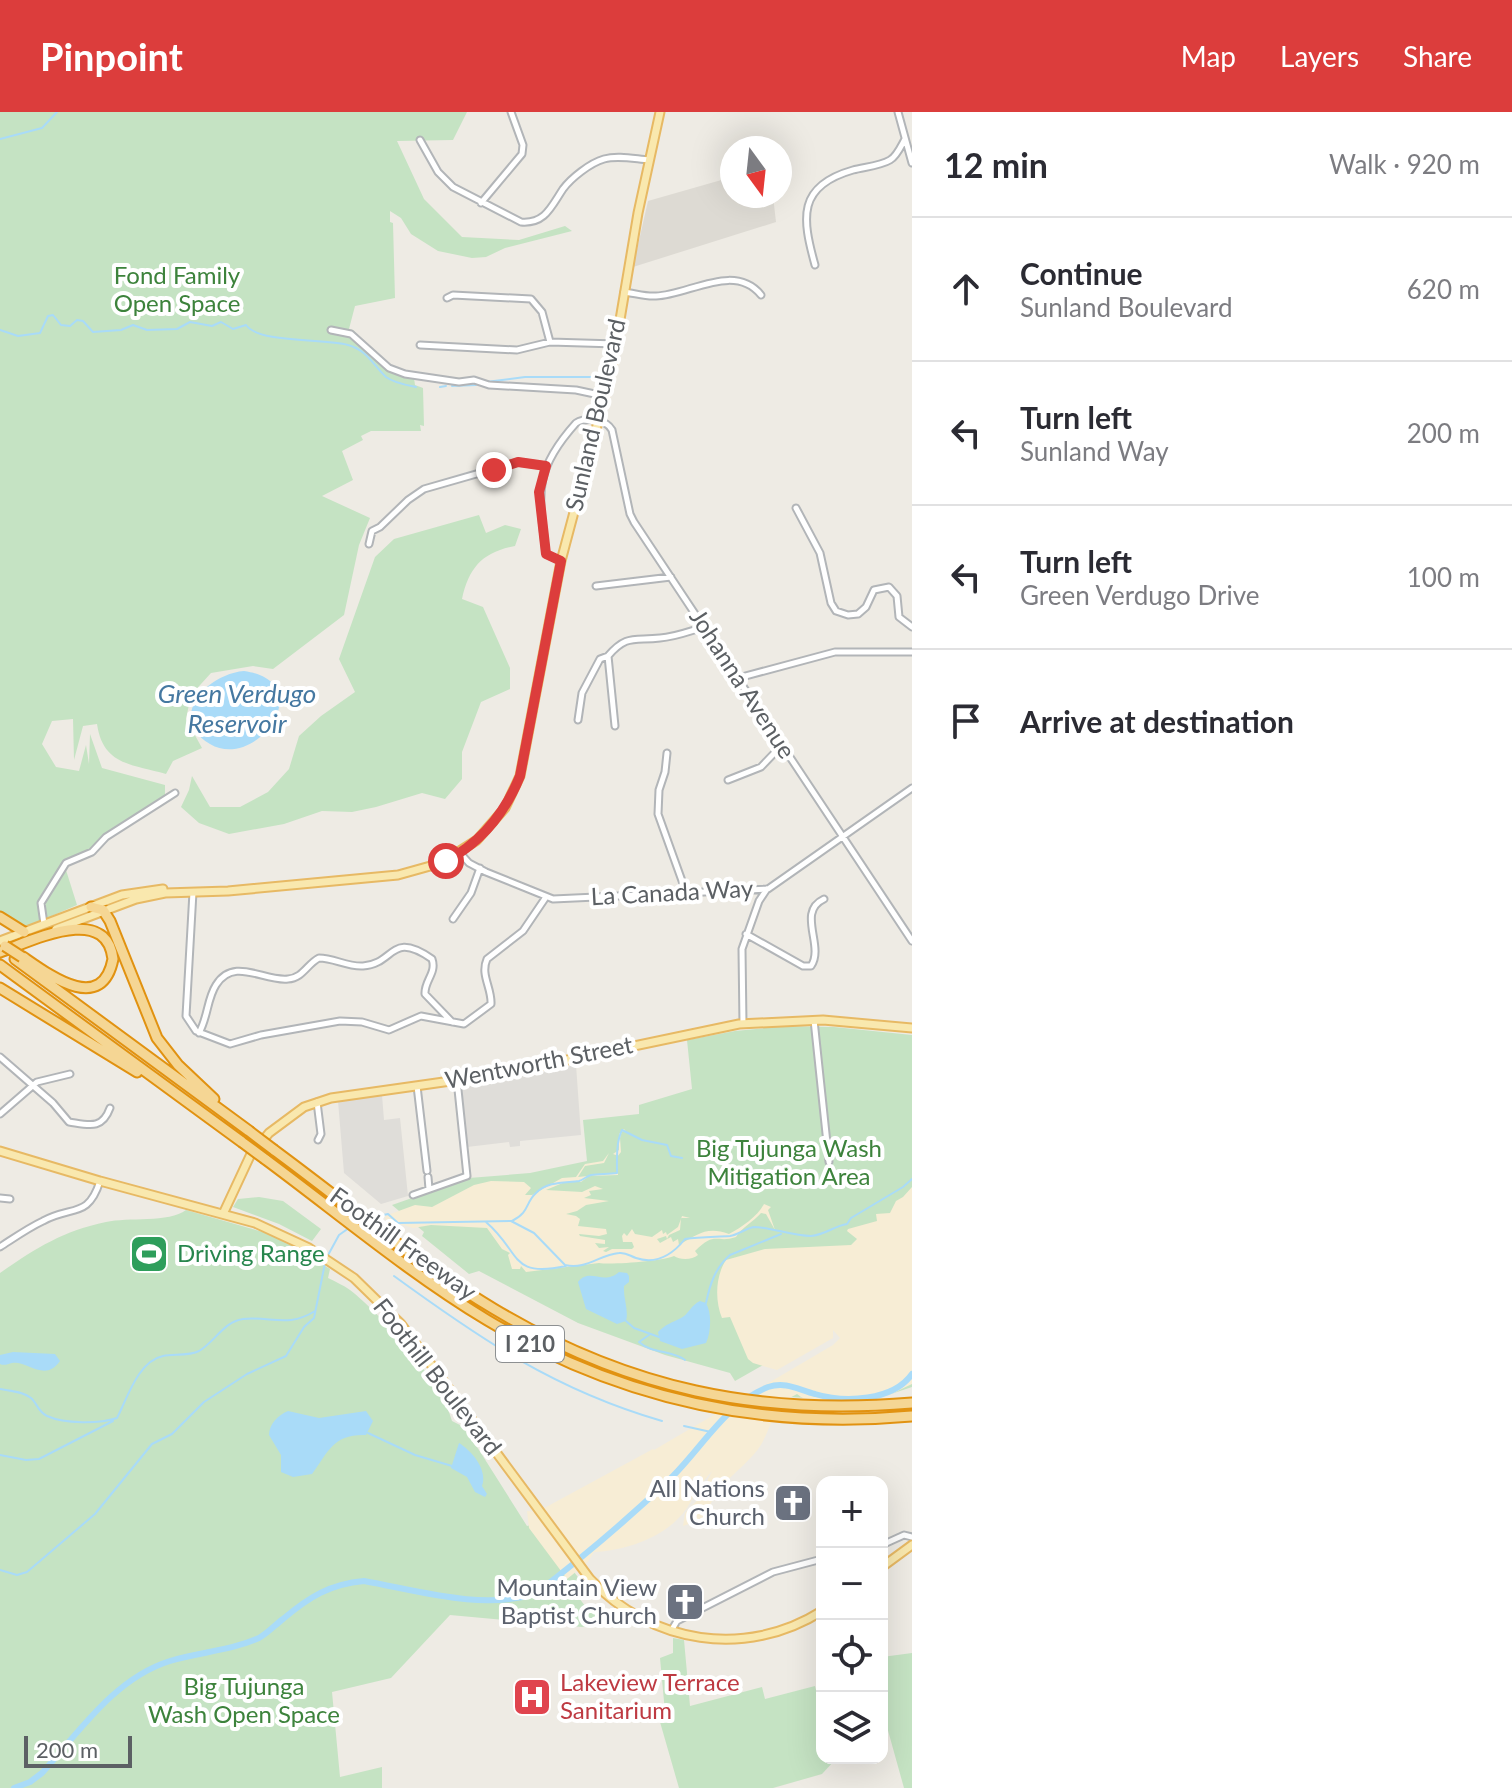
<!DOCTYPE html>
<meta charset="utf-8">
<style>
:root{--surface:#fff;--page:#f7f7f7;--text:#2b2b33;--muted:#7c7c81;--line:#e1e1e2;--accent:#dc3d3c}
body{margin:0;font-family:Lato,sans-serif;background:var(--page);color:var(--text)}
.controls{position:absolute;right:24px;bottom:24px;display:grid;overflow:hidden;border-radius:16px;box-shadow:0 8px 32px #0002}
.controls button{width:72px;height:72px;display:grid;place-items:center;padding:0;border:0;border-bottom:2px solid var(--line);background:var(--surface);color:var(--text);font:40px sans-serif}
.compass{position:absolute;left:720px;top:24px;width:72px;height:72px;border-radius:50%;background:var(--surface);box-shadow:0 8px 32px #0002;rotate:165deg}
.scale{position:absolute;left:24px;bottom:20px;width:108px;box-sizing:border-box;padding-left:8px;border:4px solid #5c6064;border-top:0;font-size:22px;line-height:28px;white-space:nowrap;color:#5c6064;-webkit-text-stroke:6px #fff;paint-order:stroke}
.stop{position:absolute;width:24px;height:24px;margin:-18px;border:6px solid #dc3d3c;border-radius:50%;background:#fff}
.stop.end{background:#dc3d3c;border-color:#fff;box-shadow:0 2px 8px #0008}
.list{margin:0;padding:0;list-style:none}
h2{display:flex;justify-content:space-between;align-items:center;height:104px;margin:0;padding:0 32px;font-size:34px}
h2 small{font-size:26px;font-weight:400;color:var(--muted)}
.list li{display:grid;grid-template-columns:52px 1fr auto;gap:24px;align-items:center;box-sizing:border-box;height:144px;padding:0 32px;border-top:2px solid var(--line)}
.list b{display:block;font-size:30px;white-space:nowrap}
.list p{margin:0;font-size:26px;white-space:nowrap;color:var(--muted)}
.list em{font-size:26px;font-style:normal;color:var(--muted)}
.icon{flex:none;width:44px;height:44px;fill:none;stroke:currentColor;stroke-width:2;stroke-linecap:round;stroke-linejoin:round}
.map{position:relative;flex:none;width:912px;height:1676px;overflow:hidden}
header{display:flex;align-items:center;gap:48px;box-sizing:border-box;height:112px;padding:0 40px;background:var(--accent);color:#fff}
header strong{font-size:38px}
nav{display:flex;gap:44px;margin-inline-start:auto;font-size:28px}
main{display:flex}
aside{flex:1;background:var(--surface)}
.map>svg:first-child{display:block}
</style>
<header>
<strong>Pinpoint</strong>
<nav><a>Map</a><a>Layers</a><a>Share</a></nav>
</header>
<main>
<div class="map">
<svg width="912" height="1676" viewBox="0 0 912 1676">
<rect width="100%" height="100%" fill="#eeebe4"/>
<!-- industrial -->
<path fill="#dfddd9" d="M576,953L581,1023L520,1029V1034L510,1035L509,1030L467,1035L462,974Z
M382,983L384,1008L400,1006L408,1084L381,1092L344,1061L338,989Z"/>
<!-- education -->
<path fill="#dddad3" d="M732,65V84H773L776,110L633,155L648,89Z"/>
<!-- green -->
<path fill="#c5e3c3" d="M0,0H467L453,28L397,29L424,87L462,125L519,128L565,114L572,119L505,136L486,145L472,146L438,139L411,122L401,106L390,99V110L393,111L395,186L355,194L349,217L353,218L391,255H387L395,262L414,266L415,273L423,276L424,314L420,313L421,319H371L361,324L363,328L342,339L353,368L322,384L370,406L359,433L344,503L273,557L253,554L211,561L191,583L186,607L202,636L173,649L166,662C131,652 103,653 97,612L83,614L74,648L73,607L52,609L42,632L56,655L79,659L86,633L89,652L90,622L102,656L165,673V683L173,687L106,727L94,743L72,750L66,758L77,793L24,816L0,801Z
M479,403L486,421L505,413L521,417L515,434C483,440 469,455 462,487L483,495L510,556V577L481,590L462,640V667L445,687L422,681L376,695L352,700L322,699L284,712L229,722L199,711L181,695L189,678L192,664L210,695H240L268,680L289,657L299,624L321,604L355,580L339,547L375,445L394,427Z
M786,914L834,915L912,923V1275L879,1286L827,1287L771,1284L851,1230L838,1206L820,1221L735,1269L730,1261L665,1243L578,1211L479,1159L469,1162L422,1124L424,1120L392,1093L469,1066L530,1061L587,1049L583,1008L639,1002V993L692,977L687,928L735,919Z
M259,1085L283,1089L321,1117L312,1129L279,1112L233,1095L238,1087Z
M186,1098L270,1122L303,1138L302,1140L330,1157L328,1166C336,1170 343,1173 350,1178C380,1201 444,1273 452,1309L462,1314L479,1338L527,1414L538,1411L580,1468L571,1475L588,1498L602,1493L613,1506L596,1513L582,1515L450,1503L391,1566L332,1580L340,1665L382,1655V1676H0V1161C36,1136 63,1119 106,1110C128,1105 169,1111 186,1098Z
M673,1526L684,1528L690,1594L762,1575L765,1587L815,1574L822,1601V1646H834L835,1648L822,1662L773,1676H679L658,1603L665,1600L660,1546L673,1541Z
M912,1541V1676H904L882,1597V1545Z"/>
<!-- sand -->
<path fill="#f7edd5" d="M624,1017L627,1021L622,1019L620,1026L621,1040L617,1045L618,1063L589,1064L581,1070H565L546,1078L582,1080L595,1074L603,1077L589,1079L591,1083L584,1086L609,1089L586,1093L577,1099L566,1102L576,1104L580,1107L578,1114L606,1117L607,1122L599,1124L579,1122L580,1124L605,1128V1132L595,1131L599,1136L609,1135L603,1139L606,1140L612,1137H632L634,1135L632,1130H623L622,1124L624,1121L627,1124L632,1117L635,1122L652,1125L662,1118L663,1122L666,1120L667,1123L678,1115L682,1104L690,1106H681L680,1118L669,1123L667,1127L666,1124L657,1127L660,1131L671,1125L673,1130L678,1127L679,1133C698,1122 707,1114 729,1122C742,1115 757,1105 764,1092L771,1095L768,1098L775,1118L766,1102L761,1101C753,1110 742,1115 736,1125C716,1132 716,1118 695,1139L698,1143C692,1148 680,1148 674,1144C663,1149 612,1153 599,1151L526,1160L521,1154L520,1157H512L508,1143L510,1141L502,1137L487,1116L431,1113L413,1116L400,1112L395,1115L387,1112L385,1104L415,1093L432,1095L474,1073L491,1069L524,1070L531,1076L525,1083H532L562,1066L576,1065L585,1052L603,1049L609,1041L604,1051L585,1054L578,1065L616,1061V1043L613,1042L619,1038V1022Z
M912,1075V1272C902,1276 893,1283 883,1285C859,1292 817,1299 797,1282C769,1295 773,1320 755,1341C736,1363 714,1374 707,1403L700,1408L683,1414L685,1401L705,1380L708,1367L712,1359L702,1371L698,1367L701,1361L683,1374L688,1377L697,1373C687,1417 636,1438 594,1440L587,1451L567,1467L529,1416L527,1399L537,1400L653,1337L654,1338L833,1233L840,1226L833,1218V1226L777,1258L753,1251L748,1247L730,1205L722,1206C715,1189 715,1165 726,1148L765,1137L851,1133L857,1127L847,1119L848,1117L877,1109L876,1102L890,1101L896,1089L903,1085Z"/>
<!-- water -->
<path fill="#a9dbf8" d="M244,559C321,570 256,660 210,632C166,606 207,562 244,559Z
M619,1160L627,1161L629,1164V1170L624,1174C623,1186 629,1198 626,1209L617,1212L586,1197L578,1170C590,1155 603,1174 619,1160Z
M700,1189L706,1191C712,1201 711,1220 706,1231L682,1237L660,1229L658,1220C666,1212 671,1211 681,1206C688,1203 691,1193 700,1189Z
M13,1240L55,1242L60,1249C45,1271 27,1248 12,1251C8,1252 4,1254 0,1252V1243Z
M288,1299L319,1306L366,1299L373,1309L366,1323C333,1322 329,1339 312,1362L293,1365L281,1360V1343L269,1323C269,1312 278,1303 288,1299Z
M459,1331C472,1339 488,1358 482,1374L487,1382L485,1385L475,1380L467,1365L451,1356Z"/>
<g fill="none" stroke-linecap="round" stroke-linejoin="round">
<!-- stream -->
<path stroke="#a9dbf8" stroke-width="2" d="M0,27L42,16L57,0
M0,218L18,224L40,221L48,204L53,203L61,213L70,214L77,208L83,209L93,220L121,218L133,213L147,218L177,217L190,210L212,214L221,210L233,217L246,213C260,232 324,226 348,233C367,238 373,253 386,265C394,271 406,273 416,275
M486,270L525,265H600
M452,274L476,273
M440,275L446,274
M369,1106L388,1102L398,1111L511,1109L534,1121L565,1153C586,1158 599,1143 619,1141C626,1140 630,1144 636,1146C657,1153 673,1142 685,1127C701,1125 715,1125 730,1124C738,1123 746,1116 754,1115C771,1115 792,1124 811,1124C825,1123 834,1114 847,1112L851,1106L903,1075L912,1067
M512,1109C530,1100 525,1091 536,1081C548,1069 565,1071 579,1069C583,1068 587,1064 591,1063C599,1062 609,1062 617,1061C617,1047 616,1030 622,1018L642,1028L667,1033L671,1044L682,1046
M486,1110C522,1141 509,1166 566,1154
M327,1145L339,1123L349,1116
M394,1164C482,1228 555,1278 662,1309
M706,1191C710,1172 715,1156 730,1143L781,1122
M626,1209L634,1216L659,1225
M649,1223L639,1230C652,1242 672,1238 685,1248
M0,1277C10,1279 22,1279 31,1286C37,1291 38,1300 47,1304C65,1312 99,1312 117,1306C127,1287 138,1249 163,1244C174,1242 189,1244 199,1239C215,1230 223,1210 243,1207C271,1204 288,1216 315,1199
M684,1314L711,1320
M368,1321L415,1343L452,1354
M0,1343L26,1348L39,1347L113,1309
M0,1458L17,1463L27,1460L95,1402L152,1332L172,1322L204,1290L247,1262L286,1244L304,1215L314,1206L325,1151"/>
<!-- river -->
<path stroke="#a9dbf8" stroke-width="6" d="M14,1676L30,1670L42,1661C79,1620 115,1566 170,1549C199,1540 230,1539 259,1526C268,1521 275,1513 283,1507C309,1485 330,1472 364,1469C420,1479 480,1498 535,1482C582,1446 628,1407 670,1367C702,1336 725,1292 768,1275C786,1269 799,1278 815,1282C845,1291 893,1289 912,1262"/>
<defs>
<path id="minor" d="M898,0L912,51
M420,28L438,60L453,75L521,110C545,112 551,95 563,77C571,66 590,51 604,47C618,43 635,47 649,48
M481,91L522,42L523,33L511,0
M815,153C802,106 797,74 853,58C864,55 880,54 890,48C897,44 901,34 905,27
M624,180C634,181 646,185 656,184C689,183 734,150 761,183
M447,186L453,183L531,187L542,200L550,230
M331,218L351,222L389,256L405,262L459,270L474,268L489,273L576,278L604,284
M420,233L517,238L550,230L616,232
M796,396L820,441L831,491L836,499L848,503L858,502L866,495L874,478L889,475L897,484L899,505L912,515
M369,432L372,419L380,415L408,388L424,377L518,350L546,354
M561,449L546,442C539,382 532,360 576,311C586,305 606,307 612,318L630,402L634,410L912,829
M596,474L671,465
M738,566L835,540H912
M578,608L582,581L600,547L608,544
M615,614L608,544C627,522 634,529 660,526C675,525 690,519 704,515
M667,641L665,660L659,678L658,702L686,780
M728,668L761,655L782,633
M460,741L469,751L486,760L553,787L768,777L912,676
M193,780L186,904L196,919L230,932L261,923L340,909L362,910L389,918L421,904L464,912L491,892C492,876 480,863 487,847L523,819L546,785
M453,807L471,781L480,756
M44,812L41,791L66,751L92,740L106,725L175,681
M746,822L803,854H811C825,834 796,800 824,787
M814,908L829,1050
M743,912L742,837L759,789L767,777
M199,921C208,905 207,887 216,873C234,844 264,870 288,867C303,866 307,852 319,846C334,846 347,855 363,854C395,852 390,818 432,847C437,861 424,869 425,882L452,910
M0,945L53,991L69,1010C89,1013 102,1018 110,996
M417,974L427,1059
M317,990L321,1022L318,1028
M0,1002L37,970L70,962
M428,1065L429,1077
M413,1083L467,1064L457,968
M0,1086L10,1087
M0,1135C14,1126 28,1116 43,1109C72,1093 88,1107 100,1069
M882,1433L904,1423L912,1425
M671,1519L677,1509L773,1460L822,1447"/>
<path id="major" d="M56,817L136,787L165,781L228,779L398,763L441,751L477,728L505,696L520,664L561,449L611,261L638,101L660,0
M0,829L122,783L163,777
M0,1039L100,1069L255,1111L309,1136L354,1166L401,1212L590,1467C651,1532 746,1547 822,1499
M223,1102L250,1044L269,1021L304,995L331,986L500,962L739,912L823,908L912,916
M882,1455L912,1433"/>
<path id="highway" d="M91,795L103,798L110,809L157,926L178,953L214,987
M0,805L24,820
M0,840C32,829 106,791 113,847C102,903 49,863 23,845
M15,847L249,1019
M0,853L242,1030
M0,876L137,960
M274,1038C346,1091 417,1151 494,1197C628,1277 758,1304 912,1291
M265,1047C338,1101 409,1161 487,1208C619,1287 759,1318 912,1304"/>
</defs>
<!-- minor casing -->
<use href="#minor" stroke="#b2b5b8" stroke-width="9"/>
<!-- major casing -->
<use href="#major" stroke="#e7b964" stroke-width="11"/>
<!-- highway casing -->
<use href="#highway" stroke="#e19211" stroke-width="13"/>
<!-- minor -->
<use href="#minor" stroke="#fff" stroke-width="5"/>
<!-- major -->
<use href="#major" stroke="#f9e8ae" stroke-width="7"/>
<!-- highway -->
<use href="#highway" stroke="#f5d694" stroke-width="9"/>
<defs>
<path id="highway-bridge" d="M5,834L22,845
M249,1019L274,1038
M242,1030L265,1047"/>
</defs>
<!-- highway-bridge casing -->
<use href="#highway-bridge" stroke="#e19211" stroke-width="13" stroke-linecap="butt"/>
<!-- highway-bridge -->
<use href="#highway-bridge" stroke="#f5d694" stroke-width="9"/>
</g>
<g fill="none" stroke-linecap="round" stroke-linejoin="round">
<!-- route -->
<path stroke="#dc3d3c" stroke-width="10" d="M446,749C482,730 505,701 520,664L561,449L546,442L539,380L546,354L518,350L494,358"/>
</g>
<!-- icons -->
<defs>
<symbol id="stadium-square" viewBox="-11 -11 22 22"><rect x="-9" y="-9" width="18" height="18" rx="4" fill="#2e9e5b" stroke="#fff"/><path d="M0-5a6.5 5 0 1 0 0 10a6.5 5 0 1 0 0-10ZM-3.5-1.8h7v3.6h-7Z" fill="#fff"/></symbol>
<symbol id="church-square" viewBox="-11 -11 22 22"><rect x="-9" y="-9" width="18" height="18" rx="4" fill="#6b7280" stroke="#fff"/><path d="M-1.2-6h2.4v3.5h3.3v2.4h-3.3V6h-2.4V-.1h-3.3v-2.4h3.3Z" fill="#fff"/></symbol>
<symbol id="hospital-square" viewBox="-11 -11 22 22"><rect x="-9" y="-9" width="18" height="18" rx="4" fill="#e0444e" stroke="#fff"/><path d="M-5-5h3v3.5h4V-5h3V5h-3V1.5h-4V5h-3Z" fill="#fff"/></symbol>
</defs>
<g fill-rule="evenodd">
<use href="#stadium-square" x="127" y="1120" width="44" height="44"/>
<use href="#church-square" x="771" y="1369" width="44" height="44"/>
<use href="#church-square" x="663" y="1468" width="44" height="44"/>
<use href="#hospital-square" x="510" y="1563" width="44" height="44"/>
</g>
<g text-anchor="middle" stroke-width="8" stroke-linejoin="round" paint-order="stroke">
<!-- shield labels -->
<rect fill="#fff" stroke="#8d9092" stroke-width="2" x="496" y="1214" width="68" height="36" rx="6"/>
<g font-size="22" font-weight="bold" fill="#5c6064">
<text x="530" y="1240">I 210</text>
</g>
<!-- park labels -->
<g font-size="24" fill="#3d833c" stroke="#fff">
<text x="177" y="172">Fond Family<tspan x="177" dy="28">Open Space</tspan></text>
<text x="789" y="1045">Big Tujunga Wash<tspan x="789" dy="28">Mitigation Area</tspan></text>
<text x="244" y="1583">Big Tujunga<tspan x="244" dy="28">Wash Open Space</tspan></text>
</g>
<!-- street labels -->
<g font-size="24" fill="#5c6064" stroke="#fff">
<text transform="translate(596 303) rotate(-77)" y="8">Sunland Boulevard</text>
<text transform="translate(742 572) rotate(57)" y="8">Johanna Avenue</text>
<text transform="translate(672 781) rotate(-3)" y="8">La Canada Way</text>
<text transform="translate(539 951) rotate(-11)" y="8">Wentworth Street</text>
<text transform="translate(403 1132) rotate(36)" y="8">Foothill Freeway</text>
<text transform="translate(437 1265) rotate(52)" y="8">Foothill Boulevard</text>
</g>
<!-- leisure labels -->
<g font-size="24" fill="#27864d" stroke="#fff" text-anchor="start">
<text x="177" y="1150">Driving Range</text>
</g>
<!-- worship labels -->
<g font-size="24" fill="#5b616d" stroke="#fff" text-anchor="end">
<text x="765" y="1385">All Nations<tspan x="765" dy="28">Church</tspan></text>
<text x="657" y="1484">Mountain View<tspan x="657" dy="28">Baptist Church</tspan></text>
</g>
<!-- health labels -->
<g font-size="24" fill="#be3a42" stroke="#fff" text-anchor="start">
<text x="560" y="1579">Lakeview Terrace<tspan x="560" dy="28">Sanitarium</tspan></text>
</g>
<!-- water labels -->
<g font-size="26" font-style="italic" fill="#4578a1" stroke="#fff">
<text x="237" y="591">Green Verdugo<tspan x="237" dy="30">Reservoir</tspan></text>
</g>
</g>
</svg>
<div class="controls">
<button>+</button>
<button>−</button>
<button><svg class="icon" aria-label="locate" viewBox="0 0 24 24"><circle cx="12" cy="12" r="6"/><path d="M12 2v4M12 18v4M2 12h4M18 12h4"/></svg></button>
<button><svg class="icon" aria-label="layers" viewBox="0 0 24 24"><path d="M12 4l9 5-9 5-9-5zM3 14l9 5 9-5"/></svg></button>
</div>
<svg class="compass" viewBox="-18 -18 36 36"><path d="M0-13l5 13h-10z" fill="#e53935"/><path d="M0 13l5-13h-10z" fill="#7c7c81"/></svg>
<div class="scale">200 m</div>
<div class="stop" style="left:446px;top:749px"></div>
<div class="stop end" style="left:494px;top:358px"></div>
</div>
<aside>
<h2>12 min<small>Walk · 920 m</small></h2>
<ul class="list">
<li><svg class="icon" aria-label="ahead" viewBox="0 0 24 24"><path d="M12 20V5M6 11l6-6 6 6"/></svg><div><b>Continue</b><p>Sunland Boulevard</p></div><em>620 m</em></li>
<li><svg class="icon" aria-label="left" viewBox="0 0 24 24"><path d="M17 20v-9H6M10 6l-5 5 5 5"/></svg><div><b>Turn left</b><p>Sunland Way</p></div><em>200 m</em></li>
<li><svg class="icon" aria-label="left" viewBox="0 0 24 24"><path d="M17 20v-9H6M10 6l-5 5 5 5"/></svg><div><b>Turn left</b><p>Green Verdugo Drive</p></div><em>100 m</em></li>
<li><svg class="icon" aria-label="arrive" viewBox="0 0 24 24"><path d="M6 21V4h12l-3 4 3 4H6"/></svg><div><b>Arrive at destination</b></div></li>
</ul>
</aside>
</main>
